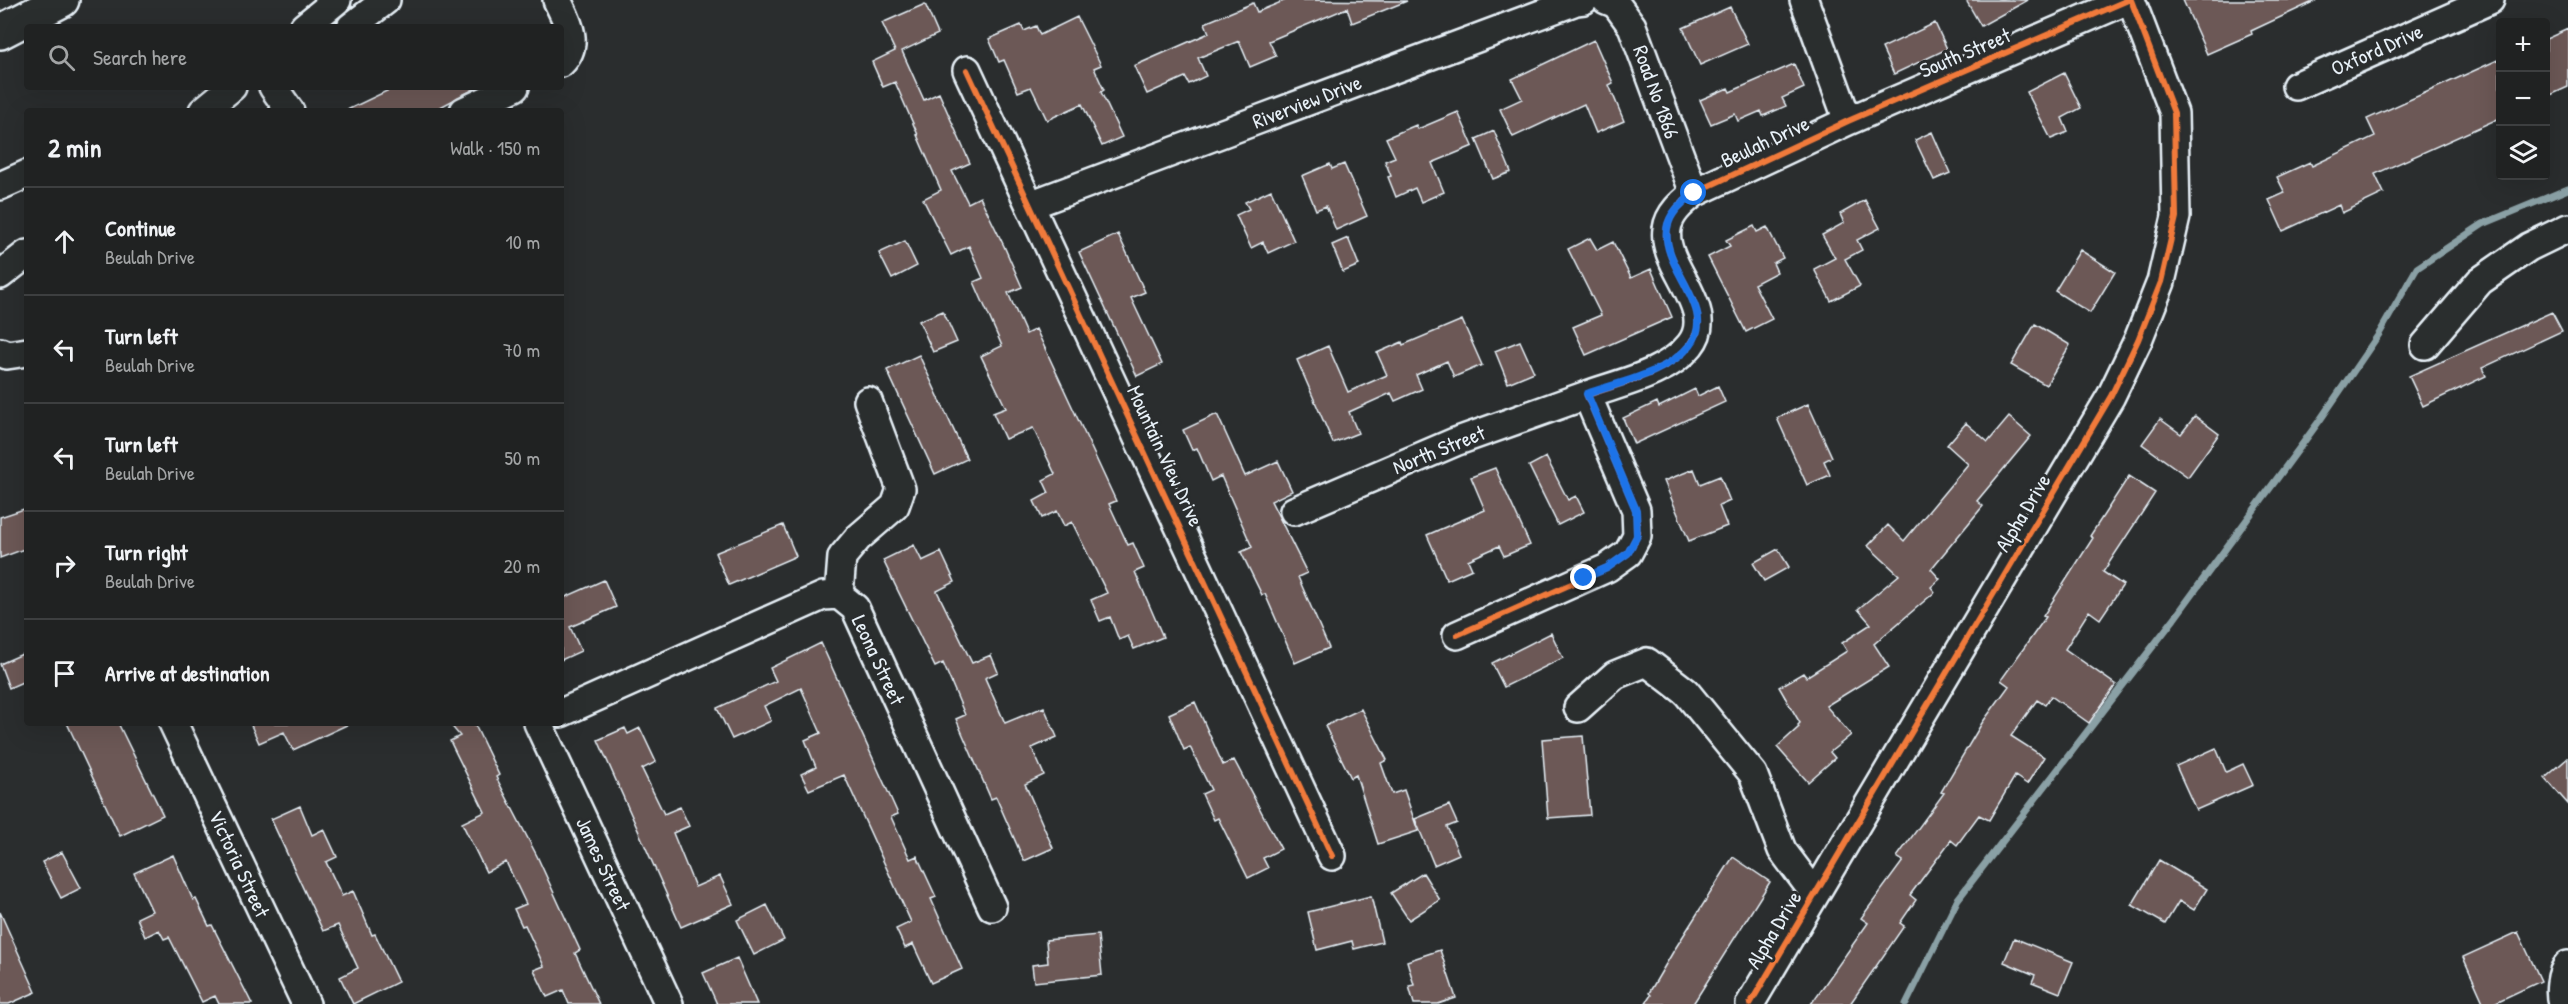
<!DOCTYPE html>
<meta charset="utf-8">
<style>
:root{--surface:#202222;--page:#282a2a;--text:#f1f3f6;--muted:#a2a4a5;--line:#3d3f40}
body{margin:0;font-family:"Patrick Hand",sans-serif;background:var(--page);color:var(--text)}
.controls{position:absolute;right:18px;top:18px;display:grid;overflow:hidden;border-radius:6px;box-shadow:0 6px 24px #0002}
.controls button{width:54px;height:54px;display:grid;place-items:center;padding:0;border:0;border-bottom:2px solid var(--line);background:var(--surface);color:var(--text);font:30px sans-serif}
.stop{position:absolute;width:18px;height:18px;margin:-14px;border:4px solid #1a73e8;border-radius:50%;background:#fff}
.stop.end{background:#1a73e8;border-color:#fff;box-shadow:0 2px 6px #0008}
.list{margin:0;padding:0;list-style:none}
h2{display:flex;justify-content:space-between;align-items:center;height:78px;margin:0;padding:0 24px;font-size:26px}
h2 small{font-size:20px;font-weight:400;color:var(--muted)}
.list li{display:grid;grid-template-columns:39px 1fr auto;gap:18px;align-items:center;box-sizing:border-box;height:108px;padding:0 24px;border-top:2px solid var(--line)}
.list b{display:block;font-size:22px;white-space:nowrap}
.list p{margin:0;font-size:20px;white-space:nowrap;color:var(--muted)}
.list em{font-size:20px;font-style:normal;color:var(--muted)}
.icon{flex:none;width:33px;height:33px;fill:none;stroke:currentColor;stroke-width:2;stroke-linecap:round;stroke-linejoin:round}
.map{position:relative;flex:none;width:2568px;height:1004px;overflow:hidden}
.search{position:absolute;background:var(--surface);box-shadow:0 6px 24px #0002;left:24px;top:24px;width:540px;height:66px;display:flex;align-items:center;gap:15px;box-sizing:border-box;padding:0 21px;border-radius:6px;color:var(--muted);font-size:22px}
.panel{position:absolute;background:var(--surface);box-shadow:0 6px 24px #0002;left:24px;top:108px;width:540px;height:618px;border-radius:6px}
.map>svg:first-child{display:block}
</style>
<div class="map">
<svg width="2568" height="1004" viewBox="0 0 2568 1004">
<rect width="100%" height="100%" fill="#2a2d2e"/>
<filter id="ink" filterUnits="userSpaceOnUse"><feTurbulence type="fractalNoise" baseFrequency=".0167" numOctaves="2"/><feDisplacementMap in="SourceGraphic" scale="12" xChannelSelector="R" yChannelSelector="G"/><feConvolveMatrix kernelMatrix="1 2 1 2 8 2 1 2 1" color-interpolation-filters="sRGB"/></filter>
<g filter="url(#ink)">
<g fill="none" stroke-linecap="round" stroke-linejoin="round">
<!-- stream -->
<path stroke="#8aa0a5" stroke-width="7" d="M1906,1004L1958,899L2174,619L2320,420L2379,334L2417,268L2483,224L2568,189"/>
</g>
<!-- building -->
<path fill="#6c5957" stroke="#e8f1f8" stroke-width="1.5" d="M1286,0L1407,1L1352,23L1347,8L1269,41L1276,56L1250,67L1239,41L1198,58L1206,76L1189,84L1185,77L1147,94L1134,66L1209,33L1205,23L1253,3L1257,12Z
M1966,0H2028L1981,26Z
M2183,0H2317L2251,31L2252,34L2207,54Z
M925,4L938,34L902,51L924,100L939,93L970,163L952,171L968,203L980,197L1004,246L1022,287L1008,293L1026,334L1036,329L1116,501L1109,504L1128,545L1133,543L1144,568L1135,572L1163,637L1134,649L1128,636L1119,640L1110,617L1100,621L1091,600L1107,593L1072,522L1064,526L1057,511L1042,518L1034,501L1049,493L1043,480L1055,474L1033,428L1005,439L993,413L1006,408L981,356L1002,346L974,282L983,278L969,246L951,255L923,199L941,190L917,135H918L895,82L883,87L872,62L895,51L882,23Z
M1730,7L1748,44L1700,65L1683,28Z
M1077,17L1101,65L1094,68L1104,90L1101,92L1122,137L1102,146L1082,104L1047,120L1031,87L1018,92L1004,60L999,62L989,39L1021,25L1024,31L1036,26L1040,35Z
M1935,23L1947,49L1894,74L1882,48Z
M2568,29V87L2546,97V39Z
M1594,40L1613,83L1609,85L1624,121L1596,133L1584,104L1513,137L1500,109L1522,99L1512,79Z
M2500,59V118L2375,174L2384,193L2342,213L2339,205L2283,231L2269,200L2285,193L2277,177L2310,162L2312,166L2375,136L2367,119Z
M1794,64L1804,88L1782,98L1786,106L1763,116L1761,111L1738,121L1735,114L1711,124L1700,100L1728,88L1730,92Z
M2064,73L2081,108L2062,118L2068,132L2051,139L2027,92Z
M395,87H478L433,111H345Z
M1458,112L1473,146L1432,163L1444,192L1421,202L1415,188L1396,197L1388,177L1391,176L1385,161L1395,157L1386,138L1416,125L1418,129Z
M1494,131L1511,172L1493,179L1476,139Z
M1932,132L1950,173L1934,180L1915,140Z
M1330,164L1332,169L1344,164L1367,216L1336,230L1326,206L1316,210L1302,176Z
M1271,190L1294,241L1268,253L1263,242L1251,248L1236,215L1249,209L1245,202Z
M1865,200L1880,228L1857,240L1862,250L1845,259L1860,286L1831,301L1814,269L1835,258L1822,235L1844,223L1840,214Z
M1754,226L1757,232L1767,227L1783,258L1773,263L1777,272L1754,284L1772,319L1746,332L1708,257L1730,246L1726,240Z
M1118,234L1145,292L1131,298L1162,364L1137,376L1079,252Z
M1348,238L1359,265L1343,272L1332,245Z
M1590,238L1597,250L1613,242L1631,278L1651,269L1672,317L1586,355L1573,327L1601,315L1568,249Z
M905,241L917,266L892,279L879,253Z
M2080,250L2115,272L2090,313L2055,291Z
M943,311L957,342L933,352L919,321Z
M2552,312L2562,331L2482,368L2486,376L2423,406L2409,376Z
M1462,320L1482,365L1454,377L1447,361L1416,375L1422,389L1395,401L1391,393L1349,412L1358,433L1333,443L1297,360L1328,346L1348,392L1387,375L1377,353L1402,342L1403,345Z
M2035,324L2070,345L2046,385L2011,365Z
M1520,341L1534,372L1508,383L1495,351Z
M919,355L967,459L935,474L887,370Z
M1718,386L1725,402L1634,444L1623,418L1657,402L1659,407L1695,389L1698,396Z
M1808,404L1832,457L1824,461L1830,475L1807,485L1777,418Z
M1217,414L1245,476L1278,461L1292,491L1271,501L1307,573L1298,577L1329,648L1295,663L1265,594L1262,595L1241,552L1252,547L1221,476L1211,481L1197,448L1192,450L1183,430Z
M2195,416L2219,434L2188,477L2142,444L2160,419L2181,434Z
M2009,417L2031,436L1977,501L1983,506L1931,569L1940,579L1931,587L1935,592L1874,644L1889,667L1826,706L1851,735L1830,752L1835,758L1808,782L1777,747L1799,727L1798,725L1800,723L1779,687L1803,673L1806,677L1847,651L1842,643L1871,624L1858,609L1899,575L1868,546L1888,525L1904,541L1968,464L1947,445L1966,423L1988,442Z
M1546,457L1568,500L1576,496L1584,512L1558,525L1529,466Z
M1495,468L1530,545L1504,556L1499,546L1468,560L1472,569L1447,580L1427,535L1485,510L1471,477Z
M1694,469L1700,484L1720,476L1730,501L1719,506L1727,526L1689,541L1664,481Z
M2129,476L2155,493L2103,572L2123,585L2100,619L2089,611L2065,649L2116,685L2089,723L2051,696L2045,705L2037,700L2011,736L2044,757L2027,784L2015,776L1989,820L1979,815L1957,845L1951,840L1910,895L1916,900L1900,923L1904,926L1850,1004H1811L1868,923L1861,918L1903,861L1897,857L1944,793L1941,792L1982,723L2009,686L2001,680L2046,617L2043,616L2093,538L2090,536Z
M27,508V548L0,558V517Z
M783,525L796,556L729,585L715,553Z
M914,545L922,561L941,552L955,582L937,591L972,663L991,655L998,672L985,678L1005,723L1044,707L1057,737L1032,748L1044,775L1025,784L1053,848L1024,861L996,797L991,799L956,719L965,715L943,663L935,667L883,560Z
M1778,549L1789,567L1764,581L1753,563Z
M604,580L616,607L570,627L581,651L561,660V599Z
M1551,633L1563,658L1504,687L1492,663Z
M821,643L898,814L891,817L910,859L917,856L936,897L931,899L962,969L931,983L913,944L905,948L896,929L911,922L844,775L809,790L801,774L816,767L805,740L821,733L801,688L764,706L771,721L732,739L717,708L776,681L770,668Z
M27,652V680L9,688L0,664Z
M1195,702L1223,765L1234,760L1281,849L1263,858L1268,868L1248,878L1218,818L1214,820L1202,794L1211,790L1190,747L1184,750L1169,714Z
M1361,709L1387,760L1381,763L1392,794L1404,790L1418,831L1378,844L1356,775L1351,778L1325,726Z
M67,723H118L163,815L120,836Z
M250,723H351L293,750L284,732L259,743Z
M449,723H474L499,775L496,777L537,856L580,950L575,953L599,1004H569L563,990L547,997L534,970L544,966L525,925L522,926L514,909L526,904L506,862L486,872L462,823L485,812L450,741L460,736Z
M625,728L628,734L640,728L656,762L642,769L664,814L680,807L689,826L673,833L695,887L720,876L733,904L681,927L598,740Z
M1583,736L1590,815L1548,818L1542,739Z
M2216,748L2226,772L2243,764L2253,785L2196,810L2176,766Z
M2568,758V804L2545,778Z
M1449,805L1457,823L1447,827L1459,854L1434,865L1415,819Z
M300,806L312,835L324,829L337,857L326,862L342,896L353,891L372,935L375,934L398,982L353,1004L340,977L358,968L338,925L323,931L271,819Z
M62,852L81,888L61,898L42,862Z
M173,855L193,900L196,899L209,926L212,925L252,1004H219L215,996L202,1002L169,937L164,939L159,930L145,937L137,918L152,911L134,873Z
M1733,857L1770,882L1693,1004H1645L1651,995L1649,993L1673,952Z
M2159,860L2207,889L2194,910L2179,901L2165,924L2132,905Z
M1423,873L1440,900L1409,920L1391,893Z
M1371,896L1382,942L1354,949L1352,941L1317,950L1308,912Z
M767,905L784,940L754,955L737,920Z
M0,912L36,992L9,1004H0Z
M2518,932L2541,981L2492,1004H2484L2463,957Z
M1098,935L1102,975L1034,982L1032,965L1048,963L1046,940Z
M2014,938L2073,962L2060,993L2032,982L2035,975L2004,962Z
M1440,950L1456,998L1438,1004H1414L1409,986L1414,985L1407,961Z
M737,958L757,1004H717L703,973Z"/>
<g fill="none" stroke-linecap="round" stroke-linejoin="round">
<defs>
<path id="minor" d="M557,0C567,21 581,43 561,63
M1606,0L1616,4L1632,26L1694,193
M1804,0L1848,121
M304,27L337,0
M351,27L386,0
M967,70L1332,856
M2296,86L2490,0
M273,87L290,111
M203,111L232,87
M464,111L515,87
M0,186L27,174
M1030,205L1576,1L1584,0
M0,275L27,254
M2425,345L2480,281L2529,247L2568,228
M0,352L7,355L27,352
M1294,511L1455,442L1587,395
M839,595L842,557L858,538L895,506L901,489L868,401
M1457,635L1607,568L1628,553L1637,536L1636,510L1587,395C1620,383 1667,374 1690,345C1719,309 1661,267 1667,229C1669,213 1683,202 1694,193L1848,121L2128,0
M1578,708L1615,675L1647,662L1686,692L1753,774L1782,850L1815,894
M561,713L823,596L839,595L855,608L992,907
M173,723L306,1004
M538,723L669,1004
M1750,1004L2111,396L2138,340L2161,282L2176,217L2174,113L2131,0
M2562,1004C2559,992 2560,974 2568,965"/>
<path id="major" d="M0,32L62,0"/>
</defs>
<!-- minor casing -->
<use href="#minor" stroke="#e8f1f8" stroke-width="32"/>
<!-- major casing -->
<use href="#major" stroke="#e8f1f8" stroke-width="38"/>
<!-- minor -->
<use href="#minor" stroke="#2a2d2e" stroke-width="27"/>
<!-- major -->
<use href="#major" stroke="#2a2d2e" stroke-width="33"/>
<defs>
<path id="cycleway" d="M967,70L1332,856
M1457,635L1607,568L1628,553L1637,536L1636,510L1587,395C1620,383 1667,374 1690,345C1719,309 1661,267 1667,229C1669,213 1683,202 1694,193L1848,121L2128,0
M1750,1004L2111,396L2138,340L2161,282L2176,217L2174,113L2131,0"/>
</defs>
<!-- cycleway casing -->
<use href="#cycleway" stroke="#2a2d2e" stroke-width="10"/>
<!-- cycleway -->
<use href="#cycleway" stroke="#f17a3a" stroke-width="6"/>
</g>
</g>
<g fill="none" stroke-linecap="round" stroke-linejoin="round" filter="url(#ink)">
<!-- route -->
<path stroke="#1a73e8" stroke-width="8" d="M1584,578L1607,568L1628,553L1637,536L1636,510L1587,394C1620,382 1667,374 1690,345C1719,310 1661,267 1667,229C1669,213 1683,202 1694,193"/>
</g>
<g text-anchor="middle" stroke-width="6" stroke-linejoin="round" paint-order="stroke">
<!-- street labels -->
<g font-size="21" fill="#e8f1f8" stroke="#2a2d2e">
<text transform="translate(2377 50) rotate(-24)" y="7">Oxford Drive</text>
<text transform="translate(1965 53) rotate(-23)" y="7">South Street</text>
<text transform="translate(1656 92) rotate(70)" y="7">Road No 1866</text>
<text transform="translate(1307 102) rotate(-21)" y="7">Riverview Drive</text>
<text transform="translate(1765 142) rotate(-25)" y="7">Beulah Drive</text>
<text transform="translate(1439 450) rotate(-22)" y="7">North Street</text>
<text transform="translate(1165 456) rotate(65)" y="7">Mountain View Drive</text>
<text transform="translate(2023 513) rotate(-59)" y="7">Alpha Drive</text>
<text transform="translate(878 660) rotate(65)" y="7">Leona Street</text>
<text transform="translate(239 864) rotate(65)" y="7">Victoria Street</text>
<text transform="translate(603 864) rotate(65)" y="7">James Street</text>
<text transform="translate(1774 930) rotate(-59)" y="7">Alpha Drive</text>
</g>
</g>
</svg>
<div class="controls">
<button>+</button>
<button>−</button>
<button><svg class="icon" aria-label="layers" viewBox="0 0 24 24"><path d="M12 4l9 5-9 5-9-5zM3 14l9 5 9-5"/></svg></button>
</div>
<div class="stop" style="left:1694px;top:193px"></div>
<div class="stop end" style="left:1584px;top:578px"></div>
<div class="search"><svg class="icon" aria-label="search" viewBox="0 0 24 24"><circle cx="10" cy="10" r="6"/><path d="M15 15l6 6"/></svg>Search here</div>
<section class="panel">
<h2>2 min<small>Walk · 150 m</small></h2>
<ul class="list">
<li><svg class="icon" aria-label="ahead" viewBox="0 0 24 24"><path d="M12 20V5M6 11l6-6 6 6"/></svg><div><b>Continue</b><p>Beulah Drive</p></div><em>10 m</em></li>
<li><svg class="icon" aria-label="left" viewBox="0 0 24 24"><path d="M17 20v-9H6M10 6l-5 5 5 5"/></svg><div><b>Turn left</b><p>Beulah Drive</p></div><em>70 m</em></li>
<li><svg class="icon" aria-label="left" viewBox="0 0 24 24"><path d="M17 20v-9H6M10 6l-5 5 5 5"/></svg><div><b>Turn left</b><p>Beulah Drive</p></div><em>50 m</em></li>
<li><svg class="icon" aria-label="right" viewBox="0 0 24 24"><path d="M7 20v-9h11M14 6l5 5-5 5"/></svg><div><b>Turn right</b><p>Beulah Drive</p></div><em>20 m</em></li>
<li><svg class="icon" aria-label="arrive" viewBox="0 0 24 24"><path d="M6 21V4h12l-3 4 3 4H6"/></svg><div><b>Arrive at destination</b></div></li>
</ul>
</section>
</div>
